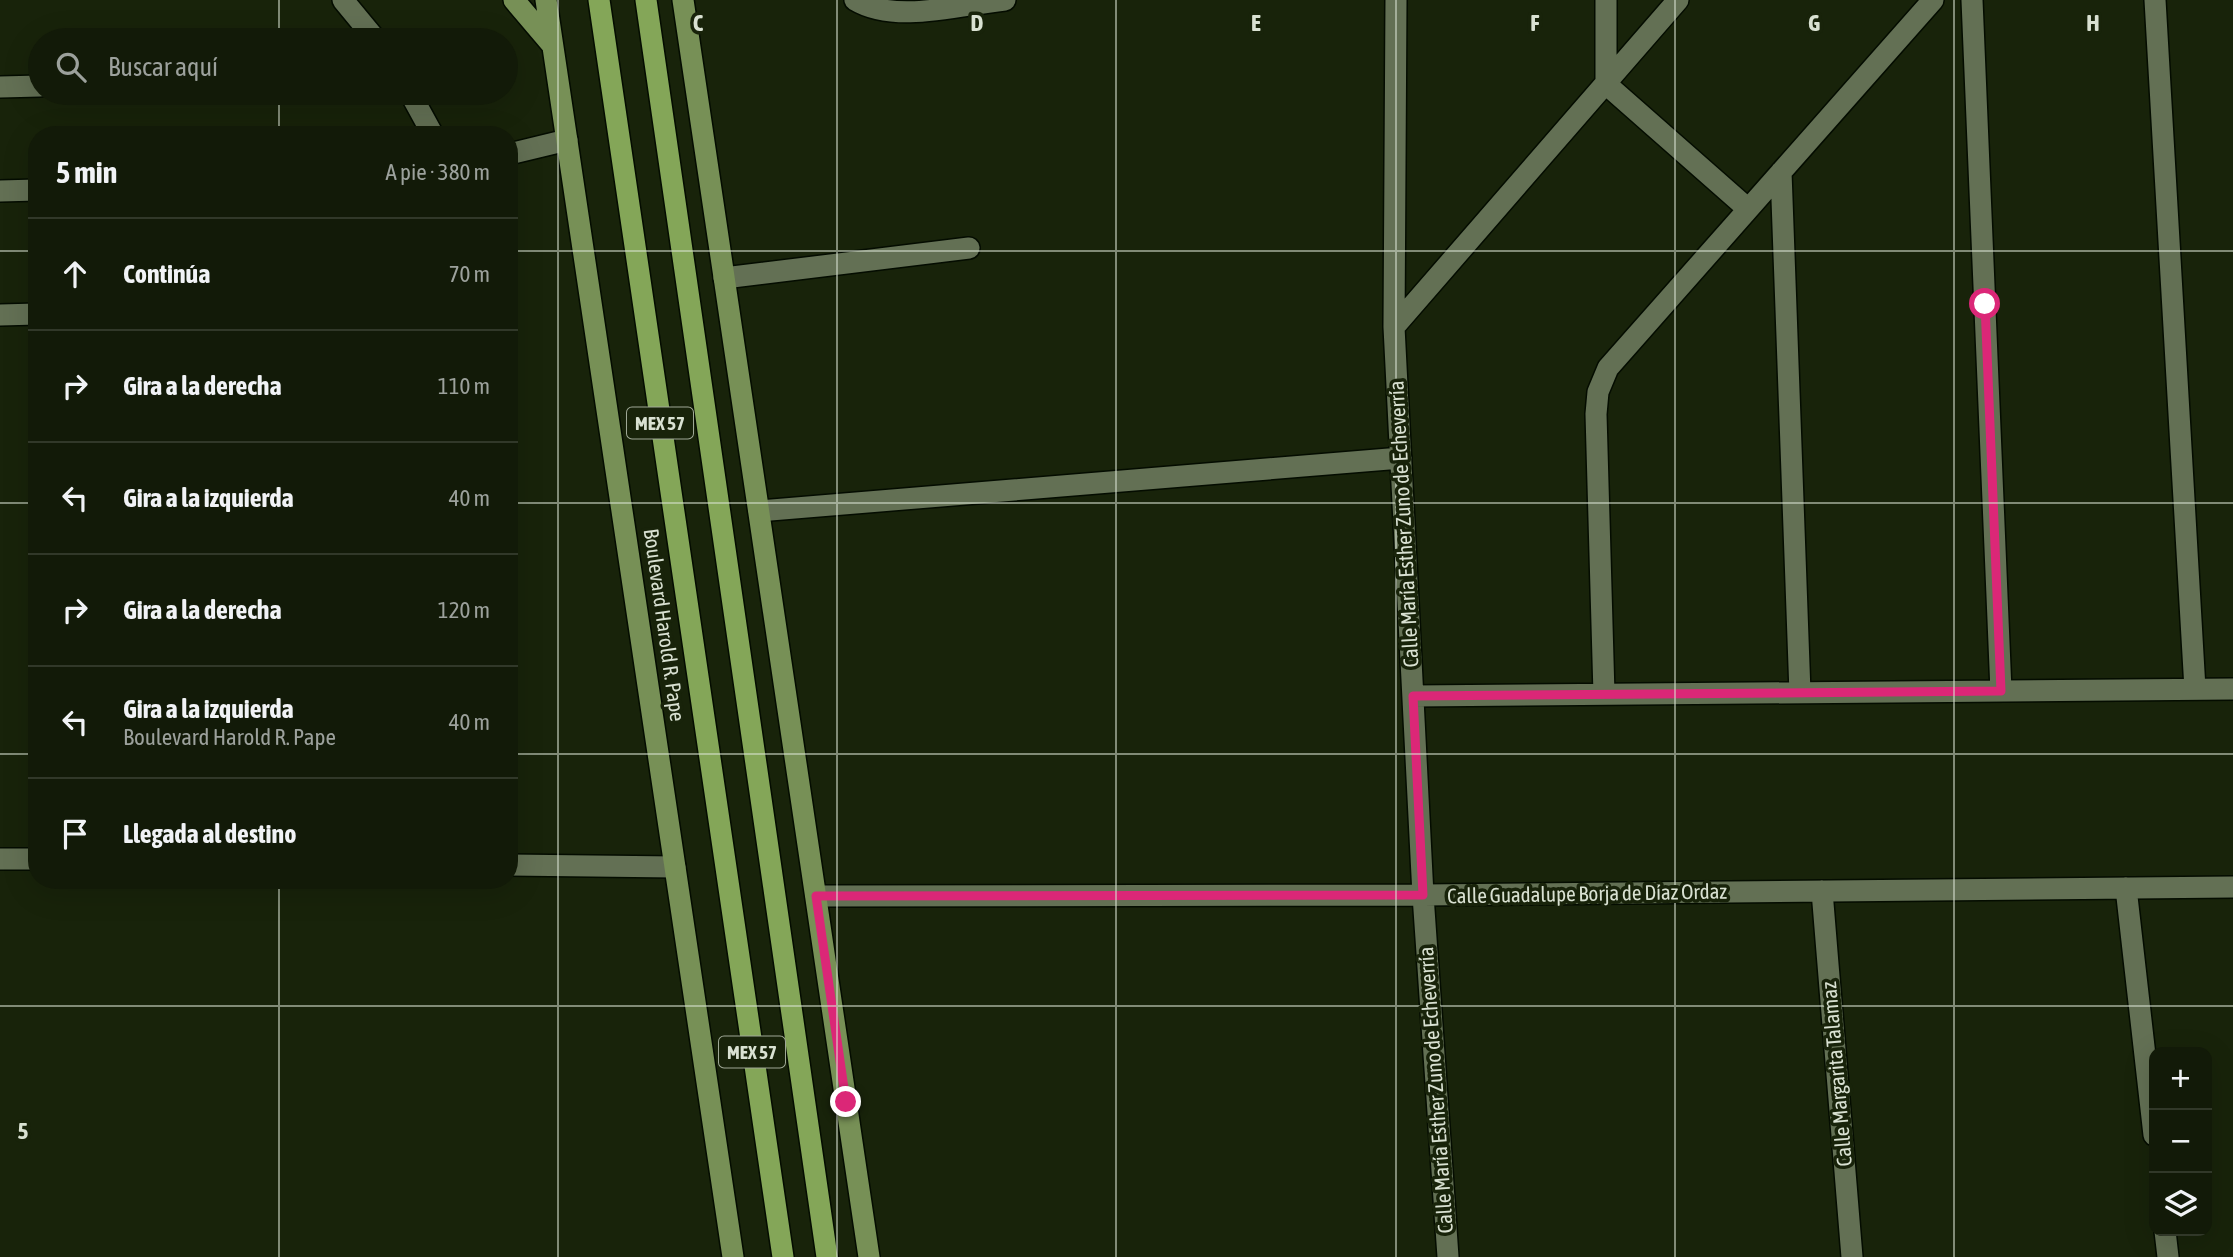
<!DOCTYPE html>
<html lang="es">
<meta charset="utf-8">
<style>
:root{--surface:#121a08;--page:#1b2312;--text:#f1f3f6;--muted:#9ca19c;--line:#313829}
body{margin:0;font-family:"Asap Condensed",sans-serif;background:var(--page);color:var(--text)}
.controls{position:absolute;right:21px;bottom:21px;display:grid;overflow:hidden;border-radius:14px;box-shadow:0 7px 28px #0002}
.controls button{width:63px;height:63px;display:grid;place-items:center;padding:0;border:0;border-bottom:2px solid var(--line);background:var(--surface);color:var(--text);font:35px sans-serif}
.stop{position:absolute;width:21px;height:21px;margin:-16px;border:5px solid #db2777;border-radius:50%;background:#fff}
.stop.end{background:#db2777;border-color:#fff;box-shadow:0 2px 7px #0008}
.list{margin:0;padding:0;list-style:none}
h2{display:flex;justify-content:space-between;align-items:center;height:91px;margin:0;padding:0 28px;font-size:30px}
h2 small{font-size:23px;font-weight:400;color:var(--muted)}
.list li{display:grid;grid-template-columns:46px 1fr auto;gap:21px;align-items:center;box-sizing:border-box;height:112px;padding:0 28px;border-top:2px solid var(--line)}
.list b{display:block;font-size:26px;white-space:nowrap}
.list p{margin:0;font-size:23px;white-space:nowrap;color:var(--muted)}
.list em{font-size:23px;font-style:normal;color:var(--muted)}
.icon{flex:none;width:38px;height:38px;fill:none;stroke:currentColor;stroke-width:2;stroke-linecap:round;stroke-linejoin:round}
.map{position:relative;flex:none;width:2233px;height:1257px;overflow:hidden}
.search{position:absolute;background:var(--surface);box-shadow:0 7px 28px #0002;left:28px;top:28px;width:490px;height:77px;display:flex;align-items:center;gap:18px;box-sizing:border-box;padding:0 24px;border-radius:38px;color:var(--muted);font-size:26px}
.panel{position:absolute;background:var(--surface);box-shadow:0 7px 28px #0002;left:28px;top:126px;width:490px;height:763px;border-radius:28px}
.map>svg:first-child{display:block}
</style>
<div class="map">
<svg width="2233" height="1257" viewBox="0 0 2233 1257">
<rect width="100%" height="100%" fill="#18230a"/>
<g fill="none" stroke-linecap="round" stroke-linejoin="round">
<defs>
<path id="minor" d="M343,0L376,40
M855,0C895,24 959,5 1005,0
M1396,0L1394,327L1423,895L1448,1257
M1606,0V84L1748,209
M1972,0L2001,691
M2155,0L2195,689
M0,87L40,86
M410,93L433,135
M509,154L567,140
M1781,172L1800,693
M0,191L37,190
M724,278L969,248
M0,315L37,314
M1394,327L1678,0
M759,511L1401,458
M1604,694L1596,414L1598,392L1608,368L1933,0
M1413,696L2233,689
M0,859H37
M509,865L675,867
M2126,888L2154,1135
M1822,891L1852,1257
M816,896L1423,895L2233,887
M2165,1231L2168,1257"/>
<path id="major" d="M514,0L553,46
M546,0L733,1257
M683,0L869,1257"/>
<path id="highway" d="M599,0L783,1257
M646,0L827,1257"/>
</defs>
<!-- minor casing -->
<use href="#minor" stroke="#040c00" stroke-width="24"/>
<!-- major casing -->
<use href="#major" stroke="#040c00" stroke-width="24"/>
<!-- highway casing -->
<use href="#highway" stroke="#040c00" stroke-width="24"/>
<!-- minor -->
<use href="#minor" stroke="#637054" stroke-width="21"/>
<!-- major -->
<use href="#major" stroke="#779056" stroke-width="21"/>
<!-- highway -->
<use href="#highway" stroke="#84a658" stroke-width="21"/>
</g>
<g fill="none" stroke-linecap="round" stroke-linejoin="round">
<!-- route -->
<path stroke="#db2777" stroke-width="9" d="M846,1102L816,896L1423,895L1413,696L2001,691L1985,304"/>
</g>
<!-- grid -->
<path fill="none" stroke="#d9e1d2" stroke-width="2" stroke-opacity="0.55" d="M279,0V40M558,0V1257M837,0V1257M1116,0V1257M1396,0V1257M1675,0V1257M1954,0V1257M279,93V135M0,251H37M509,251H2233M0,503H37M509,503H2233M0,754H37M509,754H2233M279,880V1257M0,1006H2233"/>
<g text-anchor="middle" stroke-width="7" stroke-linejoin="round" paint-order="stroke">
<!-- shield labels -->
<g fill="#18230a" stroke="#9fa896" stroke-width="2">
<rect x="627" y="407.5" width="66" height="31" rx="5"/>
<rect x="719" y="1036.5" width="66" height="31" rx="5"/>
</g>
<g font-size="19" font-weight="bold" fill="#d9e1d2">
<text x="660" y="430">MEX 57</text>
<text x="752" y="1059">MEX 57</text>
</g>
<!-- street labels -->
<g font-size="21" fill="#d9e1d2" stroke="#18230a">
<text transform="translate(1404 524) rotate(-93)" y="7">Calle María Esther Zuno de Echeverría</text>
<text transform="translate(664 625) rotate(82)" y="7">Boulevard Harold R. Pape</text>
<text transform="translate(1587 894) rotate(-1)" y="7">Calle Guadalupe Borja de Díaz Ordaz</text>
<text transform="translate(1837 1074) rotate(-95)" y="7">Calle Margarita Talamaz</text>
<text transform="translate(1436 1090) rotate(-94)" y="7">Calle María Esther Zuno de Echeverría</text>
</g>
</g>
<g font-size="23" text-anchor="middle" font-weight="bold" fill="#d9e1d2" stroke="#18230a" stroke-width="7" stroke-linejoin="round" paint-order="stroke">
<text x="698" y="31">C</text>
<text x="977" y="31">D</text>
<text x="1256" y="31">E</text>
<text x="1535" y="31">F</text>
<text x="1814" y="31">G</text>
<text x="2093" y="31">H</text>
<text x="23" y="1139">5</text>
</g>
</svg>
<div class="controls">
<button>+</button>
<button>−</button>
<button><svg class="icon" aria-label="layers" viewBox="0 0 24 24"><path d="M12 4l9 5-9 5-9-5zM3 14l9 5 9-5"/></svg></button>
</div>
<div class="stop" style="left:1985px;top:304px"></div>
<div class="stop end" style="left:846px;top:1102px"></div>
<div class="search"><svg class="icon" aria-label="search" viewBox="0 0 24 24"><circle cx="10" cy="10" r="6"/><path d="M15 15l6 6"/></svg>Buscar aquí</div>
<section class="panel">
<h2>5 min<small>A pie · 380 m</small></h2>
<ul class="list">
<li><svg class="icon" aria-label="ahead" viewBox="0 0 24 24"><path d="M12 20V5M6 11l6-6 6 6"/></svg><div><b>Continúa</b></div><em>70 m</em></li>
<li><svg class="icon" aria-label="right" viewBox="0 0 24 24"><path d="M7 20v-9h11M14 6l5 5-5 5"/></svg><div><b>Gira a la derecha</b></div><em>110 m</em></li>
<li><svg class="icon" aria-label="left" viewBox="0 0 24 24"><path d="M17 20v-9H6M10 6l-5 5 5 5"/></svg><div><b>Gira a la izquierda</b></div><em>40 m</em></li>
<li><svg class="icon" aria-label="right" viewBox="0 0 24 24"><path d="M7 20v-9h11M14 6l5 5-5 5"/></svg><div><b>Gira a la derecha</b></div><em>120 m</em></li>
<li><svg class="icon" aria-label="left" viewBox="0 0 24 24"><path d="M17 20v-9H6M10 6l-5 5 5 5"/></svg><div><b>Gira a la izquierda</b><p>Boulevard Harold R. Pape</p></div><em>40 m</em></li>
<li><svg class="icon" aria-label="arrive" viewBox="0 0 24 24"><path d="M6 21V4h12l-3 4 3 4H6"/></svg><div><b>Llegada al destino</b></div></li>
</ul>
</section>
</div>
